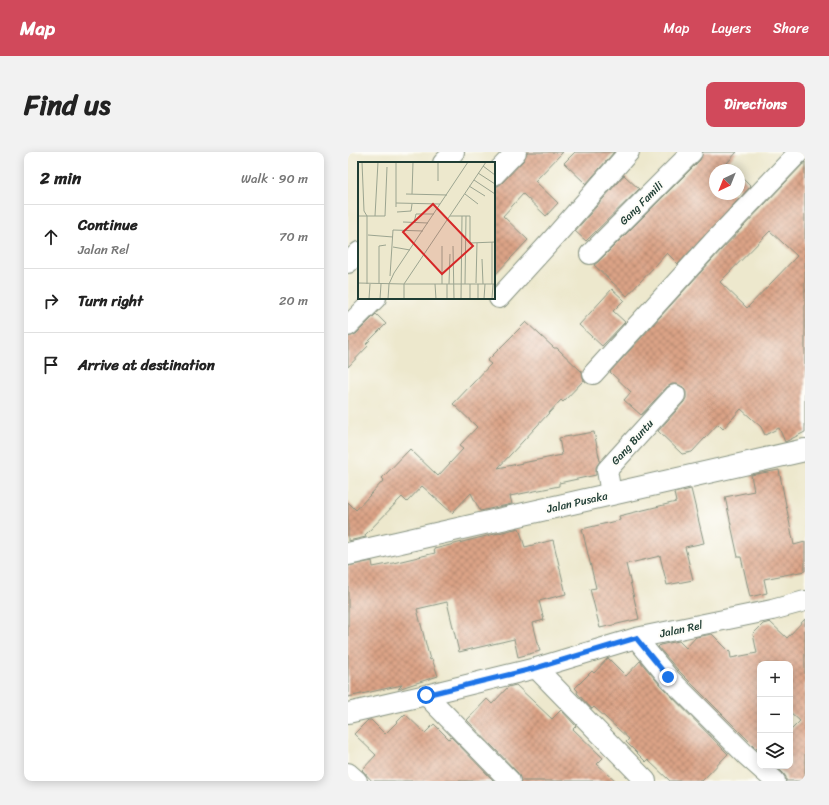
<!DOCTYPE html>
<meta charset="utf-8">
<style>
:root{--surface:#fff;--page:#f2f2f2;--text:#222;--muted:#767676;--line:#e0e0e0;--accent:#d1495b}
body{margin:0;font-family:Sriracha,sans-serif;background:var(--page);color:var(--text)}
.controls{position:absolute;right:12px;bottom:12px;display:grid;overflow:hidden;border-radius:8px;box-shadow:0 2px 10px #0003}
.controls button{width:36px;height:36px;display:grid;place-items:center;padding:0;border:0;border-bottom:1px solid var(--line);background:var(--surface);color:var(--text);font:20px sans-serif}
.compass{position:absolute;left:361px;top:12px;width:36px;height:36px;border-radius:50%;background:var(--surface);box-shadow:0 2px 10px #0003;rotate:223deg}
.stop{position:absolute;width:12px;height:12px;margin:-9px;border:3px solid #1a73e8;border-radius:50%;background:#fff}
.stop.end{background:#1a73e8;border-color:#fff;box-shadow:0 1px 4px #0008}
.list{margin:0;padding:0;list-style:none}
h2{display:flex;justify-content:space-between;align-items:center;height:52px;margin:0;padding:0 16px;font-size:17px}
h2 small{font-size:13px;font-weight:400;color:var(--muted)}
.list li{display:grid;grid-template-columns:26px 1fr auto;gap:12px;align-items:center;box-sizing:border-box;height:64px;padding:0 16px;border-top:1px solid var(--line)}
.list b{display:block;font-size:15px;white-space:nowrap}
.list p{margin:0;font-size:13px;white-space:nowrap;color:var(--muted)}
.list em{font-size:13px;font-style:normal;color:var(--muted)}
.icon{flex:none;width:22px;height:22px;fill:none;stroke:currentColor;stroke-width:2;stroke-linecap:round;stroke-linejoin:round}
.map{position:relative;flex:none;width:457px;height:629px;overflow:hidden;border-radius:8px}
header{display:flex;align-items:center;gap:24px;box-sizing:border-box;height:56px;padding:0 20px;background:var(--accent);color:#fff}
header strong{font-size:19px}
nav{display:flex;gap:22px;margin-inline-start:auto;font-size:14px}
.intro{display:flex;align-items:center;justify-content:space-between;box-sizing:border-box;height:96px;padding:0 24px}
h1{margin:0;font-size:28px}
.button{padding:10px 18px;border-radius:8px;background:var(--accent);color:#fff;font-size:14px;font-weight:700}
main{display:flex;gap:24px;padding:0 24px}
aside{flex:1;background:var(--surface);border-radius:8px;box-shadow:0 2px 10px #0003}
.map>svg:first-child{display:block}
</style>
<header>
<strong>Map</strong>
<nav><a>Map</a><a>Layers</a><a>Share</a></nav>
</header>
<div class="intro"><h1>Find us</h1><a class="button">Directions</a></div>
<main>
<aside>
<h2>2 min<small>Walk · 90 m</small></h2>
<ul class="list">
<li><svg class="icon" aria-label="ahead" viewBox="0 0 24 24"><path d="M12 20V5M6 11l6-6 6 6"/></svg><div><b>Continue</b><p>Jalan Rel</p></div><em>70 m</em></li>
<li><svg class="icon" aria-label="right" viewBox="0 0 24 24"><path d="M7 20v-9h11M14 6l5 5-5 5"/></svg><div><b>Turn right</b></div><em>20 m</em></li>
<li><svg class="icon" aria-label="arrive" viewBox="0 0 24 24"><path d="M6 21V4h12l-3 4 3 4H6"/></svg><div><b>Arrive at destination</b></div></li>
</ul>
</aside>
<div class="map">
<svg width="457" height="629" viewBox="0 0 457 629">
<defs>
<pattern id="building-cross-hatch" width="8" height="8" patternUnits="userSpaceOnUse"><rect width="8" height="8" fill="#dba386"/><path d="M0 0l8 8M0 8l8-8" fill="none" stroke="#b1866e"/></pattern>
</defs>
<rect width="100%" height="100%" fill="#fdfcf7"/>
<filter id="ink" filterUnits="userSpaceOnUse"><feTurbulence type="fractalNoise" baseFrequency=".025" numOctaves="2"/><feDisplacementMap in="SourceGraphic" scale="8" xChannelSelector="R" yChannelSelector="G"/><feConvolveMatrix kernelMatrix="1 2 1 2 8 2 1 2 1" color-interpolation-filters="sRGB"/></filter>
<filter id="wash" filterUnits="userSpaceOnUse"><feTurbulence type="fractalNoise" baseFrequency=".012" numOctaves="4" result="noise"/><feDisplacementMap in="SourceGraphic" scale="16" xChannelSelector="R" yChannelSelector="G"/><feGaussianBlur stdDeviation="0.9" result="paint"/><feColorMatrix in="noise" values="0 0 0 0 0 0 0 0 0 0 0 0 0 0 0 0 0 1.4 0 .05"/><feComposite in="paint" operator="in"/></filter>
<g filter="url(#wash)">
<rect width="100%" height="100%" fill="#ede8cd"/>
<g id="blocks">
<!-- building -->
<path fill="url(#building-cross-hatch)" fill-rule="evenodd" d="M179,0H215L187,29L210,51L198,64L175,42L155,64L180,88L146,124V34H150L154,31L176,8Z
M227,0H266L238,32L216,11Z
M355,0H389L379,11L386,18H367V42H391V22L403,34L330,112L319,101L279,144L246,113L250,110L352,8Z
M457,10V280L437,290L431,276L417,283L413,275L393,257L375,277L370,272L344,300L334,302L310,279L336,250L338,246V240L335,235L329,232H324L319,235L293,263L276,248L283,240L262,220L373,98ZM422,79L449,104L399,156L372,130Z
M276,23L291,37L238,89L227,79Z
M264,137L276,148L265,159L277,170L254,194L231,173Z
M28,162L38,172L18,192L20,194L0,215V185L8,182Z
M178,170L206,196H209L234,220L236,228L215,250L213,248L150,316L214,303L211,286L246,280L252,309L248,315V323L211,331V334L162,344L164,352L132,359L123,341L104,361L74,334L59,350L54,345L17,383L18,385L0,389V350L8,358L36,328L34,326L62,297L90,324L115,297L111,294L129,275L105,252L143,212L139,209Z
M431,318L446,393L457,390V419L416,427L419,441L402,445L393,405H390L377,345L406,339L403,323Z
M343,337L356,391L337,395L345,428L319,433L312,404L278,412L291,467L252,476L242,437L248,436L234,377L272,368L271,364L328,350L326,341Z
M171,376L177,395L205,388L218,442L191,449L196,468L185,471L192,499L170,505L166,487L111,500L99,450L69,457L82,508L84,507L90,524L50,537L54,533L0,545V414L24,409L25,415L45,411L87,401L86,397Z
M457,467V629H438V625L435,621L428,614H442V579L452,569L442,560V512H412V600L329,517L310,495L312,493L331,489L338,496L348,485L364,482L382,500L383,506L409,501L405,482L415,472L422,470L439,486Z
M260,506L278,524L292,509L312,533L380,602L354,629H322L300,608L298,610L278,590L281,587L246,555L244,557L229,541L230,539L227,536L244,519L246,521Z
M168,533L204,567L213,558L228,574L225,577L255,606L249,612L268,629H173L170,621L119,568L139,547L144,552L160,535Z
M57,562L77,581L86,572L101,587L103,585L146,629H24L14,618L28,603L6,582L20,568H23L37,582Z"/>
</g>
</g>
<g filter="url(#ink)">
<use href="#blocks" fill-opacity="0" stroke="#869280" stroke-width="1"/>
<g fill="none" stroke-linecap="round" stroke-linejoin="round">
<defs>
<path id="minor" d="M95,11L106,0
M146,23L168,0
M242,102L344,0
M0,111L11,100
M151,146L203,89L281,0
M0,174L28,146
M245,222L365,90L451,0
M263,342L259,318L327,243
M288,486L320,525L398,603L427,629
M188,516L298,629
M78,543L162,629
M0,561L78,543L188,516L288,486L424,458L457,449
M0,621L9,629"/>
<path id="major" d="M0,402L457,298"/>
</defs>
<!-- minor casing -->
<use href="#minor" stroke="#869280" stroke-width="22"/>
<!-- major casing -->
<use href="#major" stroke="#869280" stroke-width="24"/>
<!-- minor -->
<use href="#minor" stroke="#fff" stroke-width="20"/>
<!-- major -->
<use href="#major" stroke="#fff" stroke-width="22"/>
</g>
</g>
<g fill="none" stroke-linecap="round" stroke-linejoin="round" filter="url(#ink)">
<!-- route -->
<path stroke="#1a73e8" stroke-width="5" d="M78,543L188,516L288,486L320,525"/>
</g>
<g text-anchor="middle" stroke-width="4" stroke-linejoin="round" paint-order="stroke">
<!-- street labels -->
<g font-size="11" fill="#1f3d34" stroke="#fdfcf7">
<text transform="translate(293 51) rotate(-45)" y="4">Gang Famili</text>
<text transform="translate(284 290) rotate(-48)" y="4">Gang Buntu</text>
<text transform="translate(229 350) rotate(-13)" y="4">Jalan Pusaka</text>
<text transform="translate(333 477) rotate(-12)" y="4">Jalan Rel</text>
</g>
</g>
<!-- overview -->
<g transform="translate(10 10)">
<rect width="137" height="137" fill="#ede8cd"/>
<path fill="none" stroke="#9ba490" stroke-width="1" d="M4,0L6,49L9,54V122M125,4L137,13M120,11L137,22M116,18L137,32M80,19V0M111,24L127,34M48,32L89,33M54,32L55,0M107,32L120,42M38,41L82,42M38,45V0M39,50L53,49L54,42M0,54H27L29,5M17,54L20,0M92,54H112V81L137,80M45,60L70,61M56,61L58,52H76M10,73L35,75M95,84L96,137M35,85L52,88M124,97L125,122M32,114L35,68L65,69M0,121L46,122L128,0M21,121V84L28,83M118,121L119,81M77,122L78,137M84,122V84M89,122V137M91,122L92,92M107,122L108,54M134,122V80M11,137L12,122M22,137L23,122M30,137L31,122L36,111L110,0M46,137V122H137M103,137L104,54M112,137V122M120,137V122M126,137L127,122M134,137L135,122"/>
<path fill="#d62828" fill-opacity="0.15" stroke="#d62828" stroke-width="2" d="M75,42L115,84L84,112L45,70Z"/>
<rect width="137" height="137" fill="none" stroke="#1f3d34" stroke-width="2"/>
</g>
</svg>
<div class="controls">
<button>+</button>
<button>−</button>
<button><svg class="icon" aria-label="layers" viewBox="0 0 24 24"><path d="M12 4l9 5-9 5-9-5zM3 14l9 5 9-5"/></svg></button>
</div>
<svg class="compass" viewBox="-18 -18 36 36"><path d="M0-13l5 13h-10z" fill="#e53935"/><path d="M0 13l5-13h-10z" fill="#767676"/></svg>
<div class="stop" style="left:78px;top:543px"></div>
<div class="stop end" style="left:320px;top:525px"></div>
</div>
</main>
